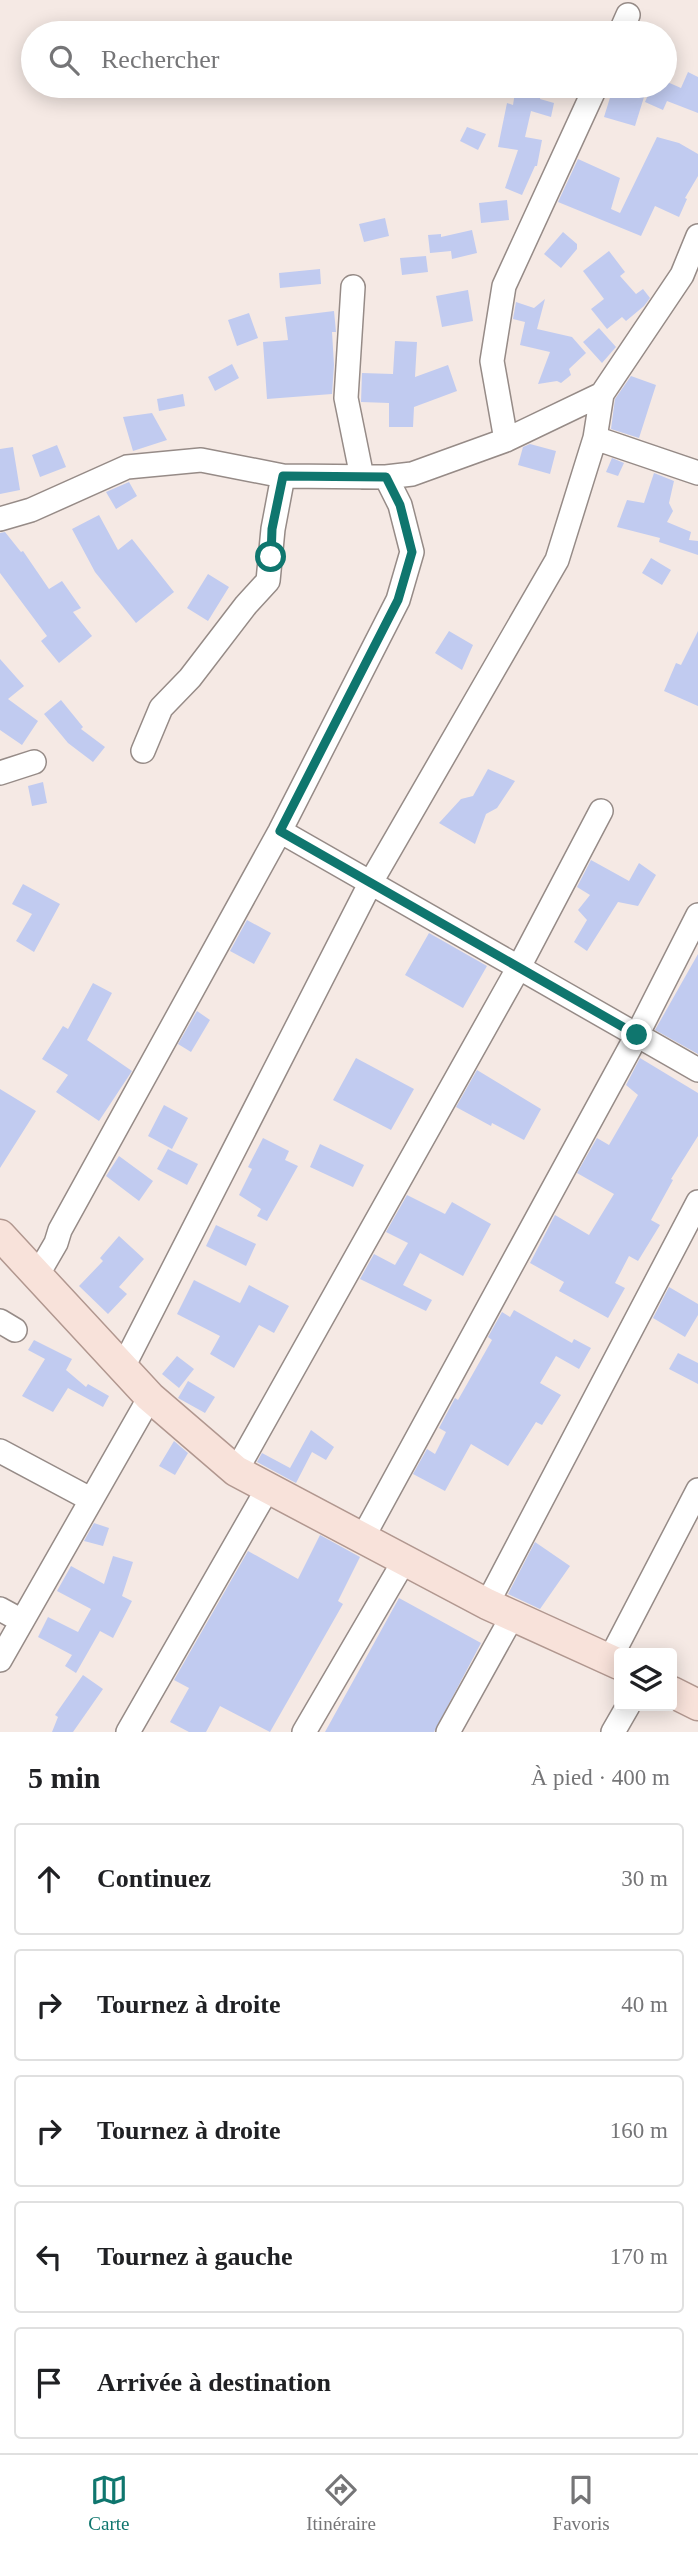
<!DOCTYPE html>
<html lang="fr">
<meta charset="utf-8">
<style>
:root{--surface:#fff;--page:#f2f2f2;--text:#202124;--muted:#757577;--line:#e0e0e0;--accent:#0f766e}
body{margin:0;font-family:"Times New Roman",serif;background:var(--page);color:var(--text)}
.controls{position:absolute;right:21px;bottom:21px;display:grid;overflow:hidden;border-radius:7px;box-shadow:0 4px 18px #0003}
.controls button{width:63px;height:63px;display:grid;place-items:center;padding:0;border:0;border-bottom:2px solid var(--line);background:var(--surface);color:var(--text);font:35px sans-serif}
.stop{position:absolute;width:21px;height:21px;margin:-16px;border:5px solid #0f766e;border-radius:50%;background:#fff}
.stop.end{background:#0f766e;border-color:#fff;box-shadow:0 2px 7px #0008}
.list{margin:0;padding:0;list-style:none}
h2{display:flex;justify-content:space-between;align-items:center;height:91px;margin:0;padding:0 28px;font-size:30px}
h2 small{font-size:23px;font-weight:400;color:var(--muted)}
.list li{display:grid;grid-template-columns:46px 1fr auto;gap:21px;align-items:center;box-sizing:border-box;height:112px;margin:0 14px 14px;padding:0 14px;border:2px solid var(--line);border-radius:7px}
.list b{display:block;font-size:26px;white-space:nowrap}
.list em{font-size:23px;font-style:normal;color:var(--muted)}
.icon{flex:none;width:38px;height:38px;fill:none;stroke:currentColor;stroke-width:2;stroke-linecap:round;stroke-linejoin:round}
.map{position:relative;flex:none;width:698px;height:1732px;overflow:hidden}
.search{position:absolute;background:var(--surface);box-shadow:0 4px 18px #0003;left:21px;right:21px;top:21px;height:77px;display:flex;align-items:center;gap:18px;box-sizing:border-box;padding:0 24px;border-radius:38px;color:var(--muted);font-size:26px}
.sheet{height:721px;background:var(--surface)}
nav{display:flex;justify-content:space-around;align-items:center;box-sizing:border-box;height:98px;border-top:2px solid var(--line);background:var(--surface);font-size:19px;color:var(--muted)}
nav a{display:grid;justify-items:center;gap:4px}
nav .on{color:var(--accent)}
.map>svg:first-child{display:block}
</style>
<div class="map">
<svg width="698" height="1732" viewBox="0 0 698 1732">
<rect width="100%" height="100%" fill="#f5e9e4"/>
<!-- building -->
<path fill="#c1cbf0" d="M688,72L698,77V113L667,101L663,110L645,102L652,86H665V81L681,88Z
M516,86H543L540,99L554,103L551,117L531,111L525,137L542,140L537,166H535L522,195L505,188L518,150L498,147L507,103L513,105Z
M613,88L644,97L635,126L604,117Z
M467,127L486,134L478,150L460,141Z
M657,137L679,143L698,154V176L685,198L687,199L679,217L655,206L641,236L558,202L578,159L620,178L611,209L620,213Z
M507,200L509,220L481,223L479,203Z
M385,218L389,236L364,242L359,224Z
M472,230L477,253L452,259L451,251L430,253L428,235L441,234V237Z
M563,232L577,244V249L561,268L544,254Z
M609,251L625,272L620,276L636,294L643,289L650,298L644,306L626,321L622,317L607,329L591,309L604,299L583,271Z
M426,256L428,272L402,275L400,258Z
M320,269L321,284L280,288L279,273Z
M468,290L473,321L442,327L436,296Z
M545,299L537,329L572,337L586,353L569,369L571,375L561,383L557,381L538,384L550,352L520,345L525,322L513,319L516,302L534,308Z
M334,311L336,332H332L334,365L332,394L267,399L263,342L288,340L285,317Z
M249,313L258,338L237,346L228,320Z
M599,328L616,347L602,363L583,342Z
M395,341L417,342L415,377L448,365L457,391L414,407L413,427H389V403L361,402L362,373L393,374Z
M232,364L239,378L215,391L208,377Z
M631,376L656,385L639,438L611,429L615,399Z
M183,394L185,406L159,411L157,399Z
M152,413L167,440L133,451L123,417Z
M530,444L556,451L550,474L518,465L523,447Z
M57,445L66,467L40,477L32,455Z
M13,447L20,490L0,494V449Z
M612,458L624,463L618,476L606,472Z
M654,473L674,481L669,503L673,511L667,522L691,532L689,540L698,541V555L659,542L660,538L617,527L627,500L644,503Z
M129,482L137,496L116,509L106,492Z
M99,515L118,550L132,539L174,592L136,623L95,572L72,529Z
M5,532L21,552L23,551L49,589L62,581L81,608L73,612L92,636L59,663L41,641L47,636L0,573V533Z
M651,558L671,570L662,585L642,573Z
M208,574L229,587L208,621L187,608Z
M449,631L473,645L462,670L435,653Z
M698,631V706L664,691L676,663L681,665Z
M0,659L24,686L8,699L38,721L22,745L0,730Z
M61,700L83,727L81,729L105,747L93,762L68,743L44,714Z
M488,769L515,781L497,808L486,814L475,844L439,823L461,799L473,796Z
M43,782L47,803L32,806L28,786Z
M591,860L629,881L639,863L656,875L638,906L618,902L587,951L574,942L587,920L578,910L590,895L577,887Z
M23,884L60,904L34,952L16,941L32,914L12,904Z
M247,920L271,933L254,964L230,951Z
M429,933L487,966L463,1008L405,975Z
M698,954V1054L655,1030Z
M93,983L112,993L87,1040L132,1071L99,1121L56,1092L68,1075L42,1059L63,1026L68,1029Z
M197,1011L210,1020L191,1052L178,1044Z
M356,1058L414,1089L391,1130L333,1100Z
M640,1058L698,1093V1136L671,1179L673,1180L651,1220L660,1225L638,1261L629,1256L615,1283L625,1288L608,1318L559,1291L564,1282L530,1263L555,1215L589,1235L614,1194L577,1173L597,1138L609,1145L638,1095L626,1085Z
M477,1070L541,1109L524,1140L492,1123L491,1126L456,1107Z
M0,1089L36,1111L0,1168Z
M164,1105L188,1118L172,1149L148,1136Z
M263,1138L289,1151L285,1160L298,1166L267,1221L257,1216L261,1209L239,1195L252,1169L248,1167Z
M320,1144L364,1165L353,1187L310,1167Z
M168,1149L198,1164L187,1185L157,1169Z
M119,1156L153,1181L139,1201L106,1176Z
M407,1195L445,1214L452,1202L491,1224L463,1276L420,1253L403,1285L432,1300L426,1311L360,1279L374,1254L395,1265L408,1243L386,1232Z
M216,1225L256,1244L246,1266L206,1246Z
M119,1236L144,1259L119,1287L127,1294L108,1314L79,1286L103,1261L100,1258Z
M194,1280L240,1303L249,1285L289,1306L274,1333L259,1325L234,1368L210,1354L220,1336L177,1314Z
M669,1287L698,1304V1315L685,1337L653,1318Z
M514,1310L572,1343L574,1339L591,1348L579,1369L556,1356L540,1383L561,1395L542,1425L536,1422L508,1466L471,1444L445,1491L413,1474L427,1449L435,1454L446,1432L439,1428L455,1398L458,1400L492,1340L488,1337L502,1312L510,1317Z
M34,1340L72,1359L66,1370L86,1387L88,1384L109,1396L103,1407L68,1388L53,1412L22,1396L45,1359L28,1350Z
M678,1353L698,1363V1384L669,1369Z
M177,1356L194,1369L179,1388L162,1374Z
M188,1381L215,1397L205,1413L178,1398Z
M311,1430L334,1447L326,1460L312,1452L296,1483L257,1462L262,1453L290,1468Z
M174,1441L188,1453L175,1475L159,1466Z
M94,1523L109,1528L103,1546L84,1541Z
M320,1535L360,1557L338,1601L343,1604L270,1732L220,1706L206,1732H189L170,1722L189,1688L174,1680L248,1551L298,1579Z
M535,1542L570,1566L540,1609L508,1594Z
M113,1556L133,1562L122,1596L132,1601L113,1638L100,1631L76,1673L65,1666L72,1655L38,1637L48,1617L78,1632L91,1609L57,1591L71,1566L104,1584Z
M399,1598L481,1643L434,1732H325Z
M83,1675L103,1689L73,1732H52L58,1717L55,1715Z"/>
<g fill="none" stroke-linecap="round" stroke-linejoin="round">
<defs>
<path id="minor" d="M620,33L628,15
M353,287L346,398L362,477
M595,438L698,473
M506,440L492,361L504,286L596,86
M0,519L31,510L127,467L201,460L283,476L386,477L412,474L506,440L602,394
M143,751L161,708L190,678L246,605L268,581L273,529L283,476
M0,773L34,762
M280,831L698,1070
M38,1274L56,1243L60,1230L280,831L398,600L412,552L400,505L386,477
M0,1321L15,1330
M122,1369L371,882L557,560L595,438L602,394L682,275L698,236
M0,1451L90,1499
M236,1471L519,967L601,811
M362,1539L637,1035L698,915
M487,1604L698,1202
M0,1609L22,1621
M610,1659L698,1490
M0,1660L150,1397
M128,1732L268,1488
M304,1732L404,1561
M448,1732L513,1615
M613,1732L628,1706"/>
<path id="major" d="M0,1235L150,1397L236,1471L487,1604L619,1664
M672,1692L698,1705"/>
</defs>
<!-- minor casing -->
<use href="#minor" stroke="#968b87" stroke-width="26"/>
<!-- major casing -->
<use href="#major" stroke="#b1978f" stroke-width="33"/>
<!-- minor -->
<use href="#minor" stroke="#fff" stroke-width="23"/>
<!-- major -->
<use href="#major" stroke="#f8e2da" stroke-width="30"/>
</g>
<g fill="none" stroke-linecap="round" stroke-linejoin="round">
<!-- route -->
<path stroke="#0f766e" stroke-width="9" d="M271,557L272,529L283,476L386,477L400,505L412,552L398,600L280,831L637,1035"/>
</g>
</svg>
<div class="controls">
<button><svg class="icon" aria-label="layers" viewBox="0 0 24 24"><path d="M12 4l9 5-9 5-9-5zM3 14l9 5 9-5"/></svg></button>
</div>
<div class="stop" style="left:271px;top:557px"></div>
<div class="stop end" style="left:637px;top:1035px"></div>
<div class="search"><svg class="icon" aria-label="search" viewBox="0 0 24 24"><circle cx="10" cy="10" r="6"/><path d="M15 15l6 6"/></svg>Rechercher</div>
</div>
<section class="sheet">
<h2>5 min<small>À pied · 400 m</small></h2>
<ul class="list">
<li><svg class="icon" aria-label="ahead" viewBox="0 0 24 24"><path d="M12 20V5M6 11l6-6 6 6"/></svg><div><b>Continuez</b></div><em>30 m</em></li>
<li><svg class="icon" aria-label="right" viewBox="0 0 24 24"><path d="M7 20v-9h11M14 6l5 5-5 5"/></svg><div><b>Tournez à droite</b></div><em>40 m</em></li>
<li><svg class="icon" aria-label="right" viewBox="0 0 24 24"><path d="M7 20v-9h11M14 6l5 5-5 5"/></svg><div><b>Tournez à droite</b></div><em>160 m</em></li>
<li><svg class="icon" aria-label="left" viewBox="0 0 24 24"><path d="M17 20v-9H6M10 6l-5 5 5 5"/></svg><div><b>Tournez à gauche</b></div><em>170 m</em></li>
<li><svg class="icon" aria-label="arrive" viewBox="0 0 24 24"><path d="M6 21V4h12l-3 4 3 4H6"/></svg><div><b>Arrivée à destination</b></div></li>
</ul>
</section>
<nav>
<a class="on"><svg class="icon" aria-label="map" viewBox="0 0 24 24"><path d="M3 6l6-2 6 2 6-2v14l-6 2-6-2-6 2zM9 4v14M15 6v14"/></svg>Carte</a>
<a><svg class="icon" aria-label="directions" viewBox="0 0 24 24"><path d="M12 3l9 9-9 9-9-9zM9 14v-3h6M13 9l2 2-2 2"/></svg>Itinéraire</a>
<a><svg class="icon" aria-label="saved" viewBox="0 0 24 24"><path d="M7 4h10v16l-5-4-5 4z"/></svg>Favoris</a>
</nav>
